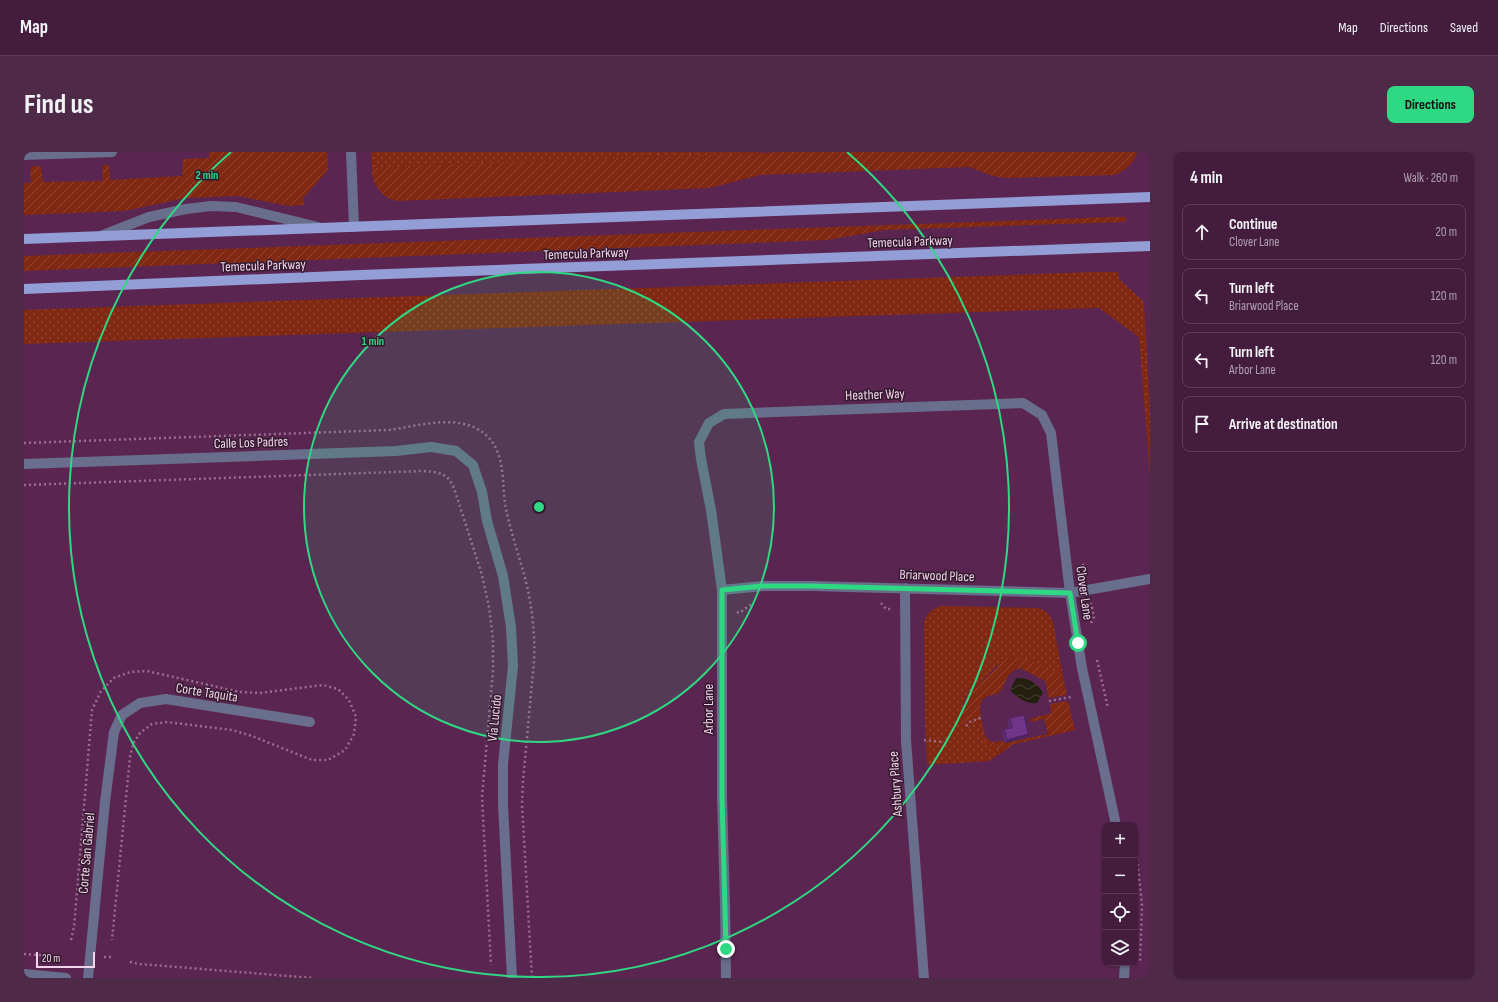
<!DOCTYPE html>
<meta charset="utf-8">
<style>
:root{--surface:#441c3d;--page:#4e2948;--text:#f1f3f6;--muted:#afa1b0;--line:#5c3a57;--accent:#2fd883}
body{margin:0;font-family:"Sofia Sans Condensed",sans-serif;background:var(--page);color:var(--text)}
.controls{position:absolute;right:12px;bottom:12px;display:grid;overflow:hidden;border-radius:8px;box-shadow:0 1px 3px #0004}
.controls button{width:36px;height:36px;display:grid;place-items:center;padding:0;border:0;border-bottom:1px solid var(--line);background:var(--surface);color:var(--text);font:20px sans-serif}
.scale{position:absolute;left:12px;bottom:10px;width:59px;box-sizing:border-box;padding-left:4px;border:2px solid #f4d3ec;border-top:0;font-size:11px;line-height:14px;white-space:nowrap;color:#f4d3ec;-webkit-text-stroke:3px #321a2d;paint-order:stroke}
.stop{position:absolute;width:12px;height:12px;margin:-9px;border:3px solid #2fd883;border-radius:50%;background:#fff}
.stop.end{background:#2fd883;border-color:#fff;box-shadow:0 1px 4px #0008}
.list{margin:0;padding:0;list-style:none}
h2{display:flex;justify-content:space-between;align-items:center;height:52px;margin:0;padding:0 16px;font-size:17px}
h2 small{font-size:13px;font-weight:400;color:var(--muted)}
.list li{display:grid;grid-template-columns:26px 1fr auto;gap:12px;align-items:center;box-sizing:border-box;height:56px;margin:0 8px 8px;padding:0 8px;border:1px solid var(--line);border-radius:8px}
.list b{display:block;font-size:15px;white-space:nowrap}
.list p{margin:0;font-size:13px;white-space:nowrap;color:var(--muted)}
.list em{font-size:13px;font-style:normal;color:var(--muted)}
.icon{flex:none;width:22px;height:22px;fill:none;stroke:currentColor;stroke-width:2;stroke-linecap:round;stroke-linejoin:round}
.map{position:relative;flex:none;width:1126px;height:826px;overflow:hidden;border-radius:8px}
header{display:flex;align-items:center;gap:24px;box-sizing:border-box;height:56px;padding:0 20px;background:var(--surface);border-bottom:1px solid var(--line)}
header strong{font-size:19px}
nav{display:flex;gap:22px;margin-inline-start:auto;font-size:14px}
.intro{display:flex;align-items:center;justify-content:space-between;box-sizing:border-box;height:96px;padding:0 24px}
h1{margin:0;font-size:28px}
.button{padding:10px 18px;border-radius:8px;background:var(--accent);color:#111;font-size:14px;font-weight:700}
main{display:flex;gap:24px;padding:0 24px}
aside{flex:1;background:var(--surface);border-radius:8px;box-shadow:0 1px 3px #0004}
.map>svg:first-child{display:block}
</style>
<header>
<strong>Map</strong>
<nav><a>Map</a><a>Directions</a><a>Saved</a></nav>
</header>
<div class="intro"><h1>Find us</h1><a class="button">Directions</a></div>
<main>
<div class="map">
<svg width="1126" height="826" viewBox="0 0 1126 826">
<defs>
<pattern id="grass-dots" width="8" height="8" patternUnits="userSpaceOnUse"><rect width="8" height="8" fill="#802811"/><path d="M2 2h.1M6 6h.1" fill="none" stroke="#934634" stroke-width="1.8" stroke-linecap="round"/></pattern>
<pattern id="garden-furrows" width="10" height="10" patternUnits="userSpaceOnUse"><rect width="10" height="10" fill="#802811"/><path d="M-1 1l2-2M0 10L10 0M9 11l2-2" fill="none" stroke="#934634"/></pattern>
<pattern id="water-waves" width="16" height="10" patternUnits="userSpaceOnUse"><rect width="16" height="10" fill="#242010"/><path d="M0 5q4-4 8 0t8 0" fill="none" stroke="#444033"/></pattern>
</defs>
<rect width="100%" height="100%" fill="#5b2551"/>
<!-- grass -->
<path fill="url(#grass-dots)" d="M347,0H735V1L348,16Z
M1070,120H1094L1095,127L1120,150L1126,259V323L1115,185L1075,156L0,192V158Z
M917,454L1013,456C1022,458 1025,461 1029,470L1039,524L1014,512L972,513C966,524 963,523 955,530C942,540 934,557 939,573L945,576L947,572L954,569L958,586L975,598L986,595L965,609L903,613L901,568L900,470C903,461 908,457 917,454Z"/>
<!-- garden -->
<path fill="url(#garden-furrows)" d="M185,0H303L304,18L279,46L280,53L264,54L214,44L162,46L100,59L0,63V31H7L6,17L9,14H15L17,15L19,30L79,29L78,15L81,12L85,14L86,28L158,24L159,7L185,6Z
M760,0H1113C1110,12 1102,18 1091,23L982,26L969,24L945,15L736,23L686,36L374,49C358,47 347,31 348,16L376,14Z
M1089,65H1102V68L1100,70L860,78L804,88L0,119V104Z
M986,505C1004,504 1023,516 1039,524L1043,543L1025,546L1021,529L996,516C984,519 982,529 977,539C972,544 967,542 962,545C950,550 960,577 962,586L968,590L980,589L981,591L1024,582L1020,567L1007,570L1006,567L1027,561L1026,552L1044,549L1051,578L987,593L986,595C976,598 970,598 960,592L954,570L947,572L945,576L939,573L937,565L943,544L954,531L968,521L976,510Z"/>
<!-- water -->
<path fill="url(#water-waves)" d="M992,526C1003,525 1014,531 1019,541L1013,551C1003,553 992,545 986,538Z"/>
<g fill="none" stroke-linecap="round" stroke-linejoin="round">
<!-- path -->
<path stroke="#9a6d91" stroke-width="2.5" stroke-dasharray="2 3" stroke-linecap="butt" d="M0,291L365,278C395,274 436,260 462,283C483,302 477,333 482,357C488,386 499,414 505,443C509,465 511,487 510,509L499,629L498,652L508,826
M0,333L398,319C414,320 423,320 430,336L458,423L465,455L469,487V519L458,645L467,813
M1059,412L1062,425
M857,451L862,457H867
M713,460L715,461L729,451
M1067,471L1070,465L1067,451
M1073,508L1084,556
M1025,549L1047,545
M942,574L947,569L957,566
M900,588L920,590
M1111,687L1118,753L1116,809
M47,788L50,775L68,558L77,539L90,526L106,520L123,519L216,540L236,541L299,533L314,537L325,548L332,565L330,582L321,598L304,608H288L228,584L208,578L143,570L128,572L116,581L109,592L106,605L88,788
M0,802L30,804
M80,805H90
M106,810L116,812L289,826"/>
<!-- minor -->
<path stroke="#686e8b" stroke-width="10" d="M327,0L330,75
M0,3L88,0
M79,83L125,65L162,57L187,54L212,55L294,75
M0,312L372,299L407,295L432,299L449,313L458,340L463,369L479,424L487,475L489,514L479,612V653L488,826
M881,436L882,588L900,826
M698,438L739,434H787L1046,441L1126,427
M0,822L42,826
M64,826L81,650L90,580L98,563L116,551L142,547L286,570
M702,826L701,753L698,644V438L687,358L677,307L675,290L685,271L700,262L999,251L1018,263L1027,281L1046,441L1058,516L1092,673
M1100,826L1101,811"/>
<!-- major -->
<path stroke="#939ed7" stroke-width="10" d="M0,87L1126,45
M0,137L337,123L1126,94"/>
</g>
<!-- wall -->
<path fill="#602d75" d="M986,566L1004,582L1001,586L981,591L978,581L980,577L985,576L983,570Z"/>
<!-- shaded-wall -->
<path fill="#4e245f" d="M1004,582L1001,586L981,591L983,588Z"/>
<!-- building -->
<path fill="#703488" stroke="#4e245f" d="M1000,563L1004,582L983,588L980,577L988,576L986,566Z"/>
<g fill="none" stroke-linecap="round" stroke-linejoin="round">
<!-- route -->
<path stroke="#2fd883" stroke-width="5" d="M702,797L698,644V438L739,434H787L1046,441L1054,491"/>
</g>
<!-- distance rings -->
<circle cx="515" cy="355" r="235" fill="#2fd883" fill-opacity=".12"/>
<g fill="none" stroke="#2fd883" stroke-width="2">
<circle cx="515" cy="355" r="235"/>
<path d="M823 0A470 470 0 1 1 207 0"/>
</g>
<g text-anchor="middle" stroke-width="3" stroke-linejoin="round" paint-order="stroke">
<!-- street labels -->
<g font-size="14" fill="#f4d3ec" stroke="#321a2d">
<text transform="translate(886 89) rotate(-2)" y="5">Temecula Parkway</text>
<text transform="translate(562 101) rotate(-2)" y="5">Temecula Parkway</text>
<text transform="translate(239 113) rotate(-2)" y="5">Temecula Parkway</text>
<text transform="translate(851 242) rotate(-2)" y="5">Heather Way</text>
<text transform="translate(227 290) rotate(-2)" y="5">Calle Los Padres</text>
<text transform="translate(913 423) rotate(2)" y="5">Briarwood Place</text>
<text transform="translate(1061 441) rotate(82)" y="5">Clover Lane</text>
<text transform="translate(183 540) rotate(9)" y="5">Corte Taquita</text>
<text transform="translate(684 557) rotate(-90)" y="5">Arbor Lane</text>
<text transform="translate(470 566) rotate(-84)" y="5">Via Lucido</text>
<text transform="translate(871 632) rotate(-94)" y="5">Ashbury Place</text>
<text transform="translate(62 701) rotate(-85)" y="5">Corte San Gabriel</text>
</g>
</g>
<circle cx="515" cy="355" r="6" fill="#2fd883" stroke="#321a2d" stroke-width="2"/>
<g font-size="12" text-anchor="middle" font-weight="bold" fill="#2fd883" stroke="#321a2d" stroke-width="3" stroke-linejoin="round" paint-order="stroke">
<text x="183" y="27">2 min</text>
<text x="349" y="193">1 min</text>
</g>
</svg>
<div class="controls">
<button>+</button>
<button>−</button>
<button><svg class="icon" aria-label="locate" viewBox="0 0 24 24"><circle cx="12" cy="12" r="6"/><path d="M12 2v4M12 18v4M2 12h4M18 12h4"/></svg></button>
<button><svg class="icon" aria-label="layers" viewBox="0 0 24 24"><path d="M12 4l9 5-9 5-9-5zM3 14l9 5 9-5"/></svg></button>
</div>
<div class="scale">20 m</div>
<div class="stop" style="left:1054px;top:491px"></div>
<div class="stop end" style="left:702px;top:797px"></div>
</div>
<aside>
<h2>4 min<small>Walk · 260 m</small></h2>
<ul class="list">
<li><svg class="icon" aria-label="ahead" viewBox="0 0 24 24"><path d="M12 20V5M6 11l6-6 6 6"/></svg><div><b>Continue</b><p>Clover Lane</p></div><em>20 m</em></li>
<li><svg class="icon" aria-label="left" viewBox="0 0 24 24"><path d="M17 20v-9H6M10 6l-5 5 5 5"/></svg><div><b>Turn left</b><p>Briarwood Place</p></div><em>120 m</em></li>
<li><svg class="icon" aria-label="left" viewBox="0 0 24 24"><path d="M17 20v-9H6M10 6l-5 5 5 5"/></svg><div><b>Turn left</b><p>Arbor Lane</p></div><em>120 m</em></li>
<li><svg class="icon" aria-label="arrive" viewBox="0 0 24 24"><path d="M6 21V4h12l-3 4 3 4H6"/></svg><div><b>Arrive at destination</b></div></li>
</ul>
</aside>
</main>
